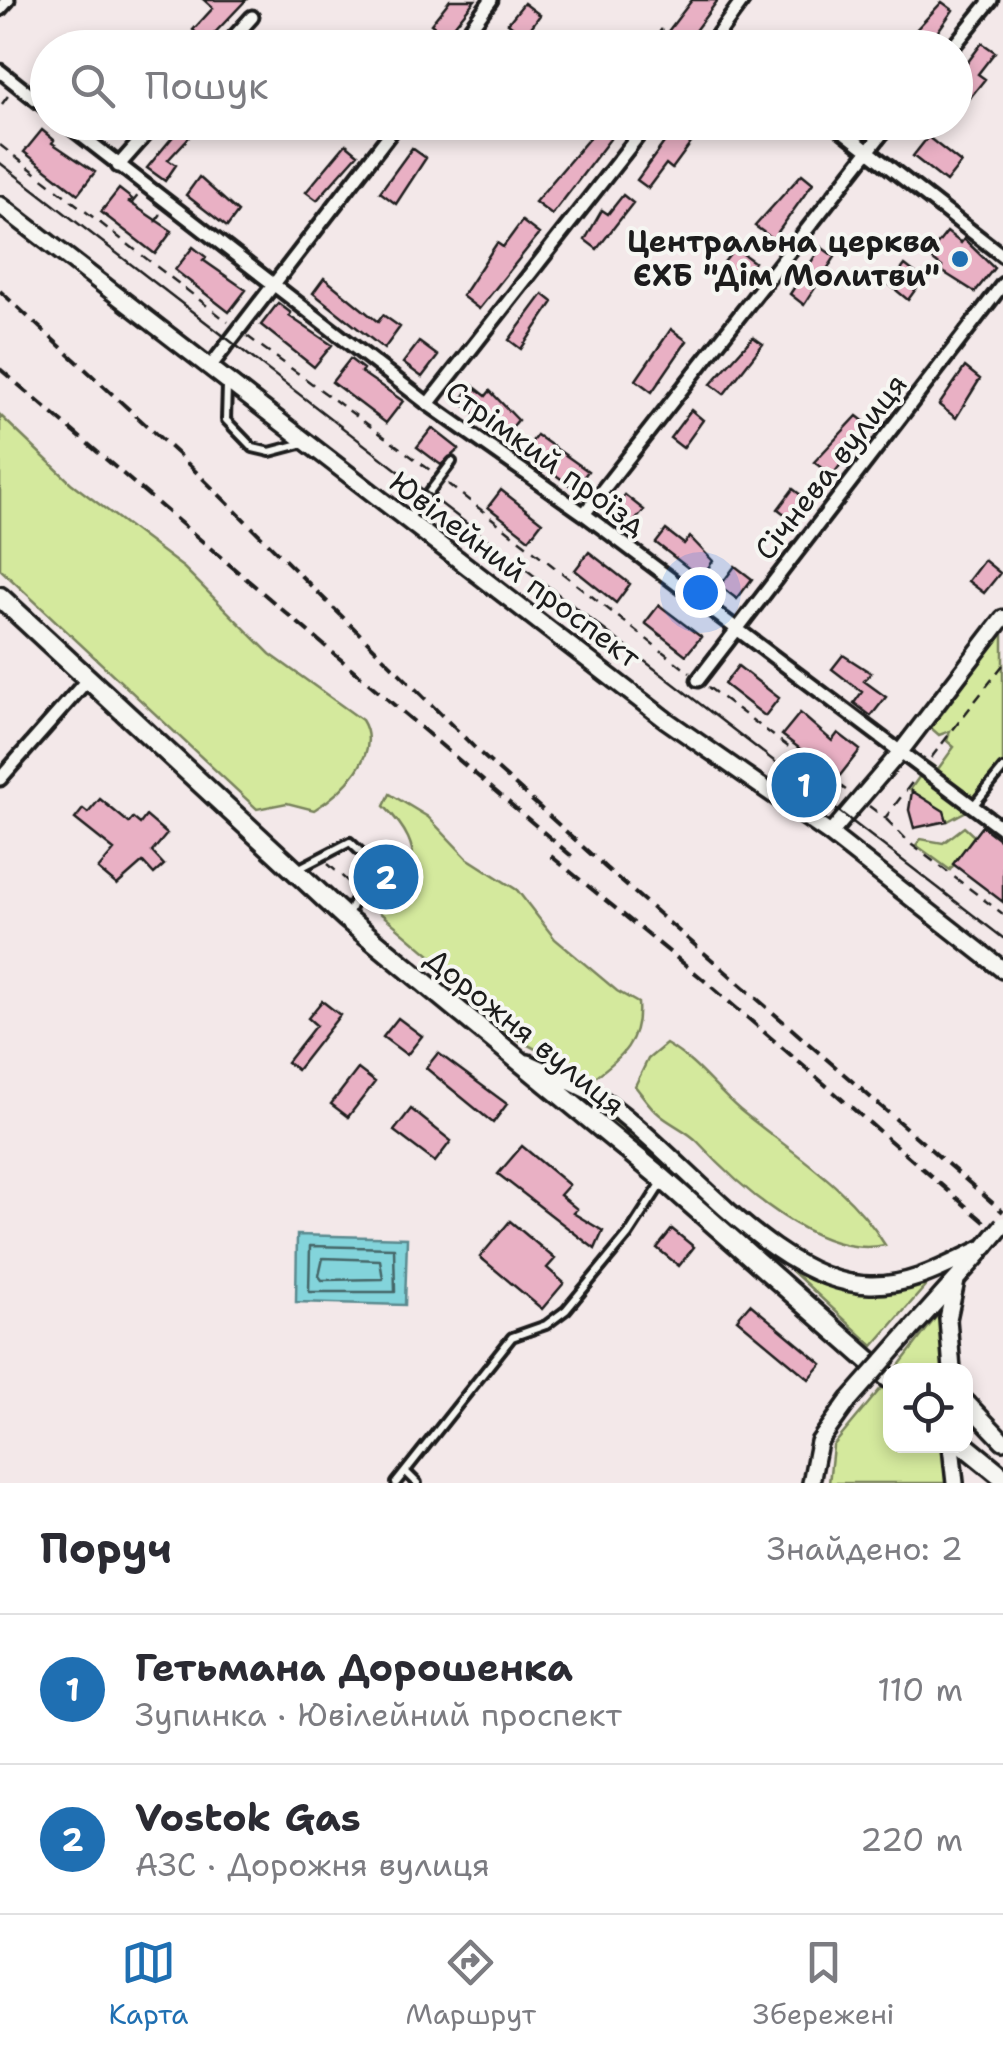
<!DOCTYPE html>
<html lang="uk">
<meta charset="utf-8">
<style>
:root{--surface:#fff;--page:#f2f2f3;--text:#2b2b33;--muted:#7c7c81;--line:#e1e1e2;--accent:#1f6fb2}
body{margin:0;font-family:"Shantell Sans",sans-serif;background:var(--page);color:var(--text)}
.controls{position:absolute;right:30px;bottom:30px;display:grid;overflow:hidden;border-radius:20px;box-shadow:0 5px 15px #0003}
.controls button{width:90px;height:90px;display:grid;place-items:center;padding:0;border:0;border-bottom:2px solid var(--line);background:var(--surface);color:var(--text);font:50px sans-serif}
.you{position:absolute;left:700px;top:592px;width:35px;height:35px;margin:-25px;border:8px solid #fff;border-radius:50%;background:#1a73e8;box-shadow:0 0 0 15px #1a73e833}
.badge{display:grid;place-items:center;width:65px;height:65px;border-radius:50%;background:var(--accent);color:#fff;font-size:32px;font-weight:700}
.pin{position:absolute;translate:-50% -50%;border:5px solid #fff;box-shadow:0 2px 10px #0006}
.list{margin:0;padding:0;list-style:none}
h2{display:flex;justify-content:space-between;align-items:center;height:130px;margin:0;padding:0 40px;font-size:42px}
h2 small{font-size:32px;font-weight:400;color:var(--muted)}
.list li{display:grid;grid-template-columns:65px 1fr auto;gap:30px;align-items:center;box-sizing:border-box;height:150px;padding:0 40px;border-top:2px solid var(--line)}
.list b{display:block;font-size:38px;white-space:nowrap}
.list p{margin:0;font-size:32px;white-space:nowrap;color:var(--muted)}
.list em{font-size:32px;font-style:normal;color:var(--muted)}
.icon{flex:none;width:55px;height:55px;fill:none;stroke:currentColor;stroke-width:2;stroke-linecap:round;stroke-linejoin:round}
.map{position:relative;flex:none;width:1003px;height:1483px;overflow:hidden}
.search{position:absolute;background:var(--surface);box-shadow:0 5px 15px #0003;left:30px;right:30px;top:30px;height:110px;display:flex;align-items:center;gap:25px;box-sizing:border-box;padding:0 35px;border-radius:55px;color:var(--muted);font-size:38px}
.sheet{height:430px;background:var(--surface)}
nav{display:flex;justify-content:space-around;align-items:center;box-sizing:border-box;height:140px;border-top:2px solid var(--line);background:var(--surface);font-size:28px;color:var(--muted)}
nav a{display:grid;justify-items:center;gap:5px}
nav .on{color:var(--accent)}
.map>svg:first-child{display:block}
</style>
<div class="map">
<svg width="1003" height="1483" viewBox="0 0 1003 1483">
<rect width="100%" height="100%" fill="#f3e8e9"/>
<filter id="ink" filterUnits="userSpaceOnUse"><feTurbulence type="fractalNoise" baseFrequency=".01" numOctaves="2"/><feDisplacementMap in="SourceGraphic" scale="20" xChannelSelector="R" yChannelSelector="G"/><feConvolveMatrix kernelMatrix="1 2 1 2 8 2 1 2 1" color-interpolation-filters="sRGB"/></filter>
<g filter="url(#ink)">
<!-- green -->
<path fill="#d4e99d" stroke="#78825c" stroke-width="2.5" d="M0,415L71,483L184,568L270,654L362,720C383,753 342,793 314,810L287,803L257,809L0,569Z
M1003,633V767L972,808L948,821L940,810L910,790L929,763L938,769L954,747L947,741L950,731L939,735L931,728Z
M390,794L428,817L467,858L517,890L555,939L617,991L638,1003C641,1041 622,1057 594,1078C547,1055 479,1028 457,978L379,912C387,893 392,883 412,876C418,847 405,827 384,806Z
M964,827L974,836L950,870L916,845L921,839L943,843Z
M666,1044C697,1062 713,1087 740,1110C790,1151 852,1189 885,1245C820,1260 738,1186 698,1142C688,1131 672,1125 660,1115C650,1107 643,1096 635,1086L648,1059Z
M580,1092L808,1276C847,1293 889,1296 930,1281L873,1346L789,1268Z
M940,1312L943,1370H901L897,1368Z
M882,1387L890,1395V1446H947L950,1483H829L833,1446Z"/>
<!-- water -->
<path fill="#83d4db" stroke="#5a8a8f" stroke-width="2.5" d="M297,1235L407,1238L405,1305L296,1302Z"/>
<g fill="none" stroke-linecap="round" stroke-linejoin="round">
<!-- shore -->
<path stroke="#456668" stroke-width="2.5" d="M310,1246L394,1248L395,1292H309Z
M323,1258L380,1260L383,1279L322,1280L319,1276Z"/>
</g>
<!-- building -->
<path fill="#e9b0c4" stroke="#1c1c1c" stroke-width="2.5" d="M204,0H246L206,42L193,30L213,8Z
M450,0H475L446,36L431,24Z
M692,0H718L682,48H648L661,30L666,34Z
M942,2L953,10L926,48H899Z
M524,3L540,15L525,36L508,23Z
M982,43L995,52L978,74L985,79L969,99L956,88V78Z
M185,122H203L168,160L176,165L165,181L147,168Z
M679,122L702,128L672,169L666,164L648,188L637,180Z
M597,129L610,139L552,215L535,202Z
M42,130L54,140L52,143L95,172L78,194L24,152Z
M928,137L961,163L946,182L913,156Z
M346,144L358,154L317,200L306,192Z
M412,148L426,158L396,204L380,192Z
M802,174L813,183L773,239L755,226Z
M199,177L238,212L227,227L186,195Z
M119,189L132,199L129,202L172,231L155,254L101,212Z
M623,195L633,203L597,249L585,240L602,210L608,214Z
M522,221L539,234L479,309L462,296L497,243L503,247Z
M947,232L961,243L964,239L994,268L975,292L940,270L942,267L928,256Z
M193,247L206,257L203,260L246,290L229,312L175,270Z
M821,247L835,257L804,305L790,294Z
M735,248L754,262L734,289L715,274Z
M905,265L923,279L908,300L890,285Z
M324,278L378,322L383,315L400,327L384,349L313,293Z
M543,294L553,302L521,349L509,340Z
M278,303L291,313L289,316L332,345L314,367L261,325Z
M671,329L687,341L652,392L636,380Z
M753,337L763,344L724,394L711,384Z
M419,342L438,356L422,377L403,363Z
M350,359L363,369L361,372L403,401L386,423L332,382Z
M965,367L980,379L956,418L939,405Z
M472,385L486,396L490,391L518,420L505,436L460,402Z
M691,410L703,420L683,448L670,438Z
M857,416L870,426L832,476L814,462Z
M432,428L459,449L441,465L417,447Z
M537,435L588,471L575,489L524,452Z
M793,489L810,502L795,522L778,509Z
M501,490L542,522L529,539L488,507Z
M625,495L644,510L631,526L612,512Z
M666,530L684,544L690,537L713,561L701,578L656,543Z
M589,552L630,584L616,603L575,570Z
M984,560L1000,573L984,593L968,581Z
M735,566L752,579L737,599L720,586Z
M659,605L701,637L686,655L645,623Z
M843,655L871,673L864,681L886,697L871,716L854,703L862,692L832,669Z
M738,666L779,698L765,716L724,684Z
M800,713L832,741L838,733L860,750L838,778L782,735Z
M912,791L944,811L947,821L914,828L909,810Z
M100,799L129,823L133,818L140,824L146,816L167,834L152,852L164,865L154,874L143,862L117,885L98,869L114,850L75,819L83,809L88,813Z
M982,826L1003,842V902L953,864Z
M322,1001L340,1015L297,1070L287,1062L316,1025L308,1018Z
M398,1018L422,1036L407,1055L383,1037Z
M438,1053L507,1104L493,1123L426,1068Z
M358,1069L375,1082L348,1117L331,1104Z
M411,1109L451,1141L435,1162L394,1131Z
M522,1146L569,1185L560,1195L577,1209L573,1213L603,1231L595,1249L498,1174Z
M510,1221L555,1259L547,1268L564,1283L542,1309L480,1257Z
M672,1229L694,1247L679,1266L657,1248Z
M750,1304L822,1364L809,1379L737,1319Z"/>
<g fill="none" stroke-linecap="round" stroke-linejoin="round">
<defs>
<path id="service" d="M227,385L226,420L253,448L270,452L304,443
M408,520L452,462
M973,806L1003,769
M298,869L350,842L371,862L347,917
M406,1472L417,1483
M396,1483L512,1337L546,1325L566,1310L628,1235L663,1181"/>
<path id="minor" d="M0,9L8,0
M224,48L252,17
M456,48L491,0
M708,48L743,0
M952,48L991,0
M0,71L48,109
M64,122L428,404L584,514L1003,829
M831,122L1003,256
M118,166L157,122
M210,367L399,122
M428,404L649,122
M584,514L891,122
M698,680L1003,284
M0,779L88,679"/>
<path id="tertiary" d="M830,834L901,751L1003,618"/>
<path id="secondary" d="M0,205L666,720L830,834L1003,970
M528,1063C549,1073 572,1081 591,1092C674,1142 768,1283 870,1285C912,1286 947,1265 985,1247
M909,1332L979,1254
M952,1370L948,1319L956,1281
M966,1402L1003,1441
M951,1446L955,1483
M811,1483L819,1442L849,1400"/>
<path id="primary" d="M0,597L346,918L663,1179L890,1379
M965,1446L1003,1477"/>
</defs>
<!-- service casing -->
<use href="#service" stroke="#1c1c1c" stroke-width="14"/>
<!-- minor casing -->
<use href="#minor" stroke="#1c1c1c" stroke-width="19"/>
<!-- tertiary casing -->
<use href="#tertiary" stroke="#1c1c1c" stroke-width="21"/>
<!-- secondary casing -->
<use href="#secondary" stroke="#1c1c1c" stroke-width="22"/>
<!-- primary casing -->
<use href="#primary" stroke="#1c1c1c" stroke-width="25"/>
<!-- path -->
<path stroke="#1c1c1c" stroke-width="2.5" stroke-dasharray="10 8" stroke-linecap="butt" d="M2,104L10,93
M0,145L228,322
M131,204L140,193
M155,222L163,211
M247,336L434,473
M448,484L690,673
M708,687L850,793
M931,758L1003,665
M869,806L885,818L914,780
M886,819L912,845L1003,914
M328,864L352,885"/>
<!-- service -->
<use href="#service" stroke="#f6f6f2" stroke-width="6"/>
<!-- minor -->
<use href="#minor" stroke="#f6f6f2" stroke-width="11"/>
<!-- tertiary -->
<use href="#tertiary" stroke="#f6f6f2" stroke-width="14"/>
<!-- secondary -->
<use href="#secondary" stroke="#f6f6f2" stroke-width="15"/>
<!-- primary -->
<use href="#primary" stroke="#f6f6f2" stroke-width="18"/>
<!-- tram -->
<path stroke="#1c1c1c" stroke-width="2.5" d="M0,163L1003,938"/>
<!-- rail -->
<path stroke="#1c1c1c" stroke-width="4" stroke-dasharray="15 8" stroke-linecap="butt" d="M0,291L182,458L479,752L606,868L1003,1212
M0,369L575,859
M551,856L699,976L1003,1238"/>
<defs>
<path id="secondary-bridge" d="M985,1247L1003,1225
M849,1400L909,1332"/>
</defs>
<!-- secondary-bridge casing -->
<use href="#secondary-bridge" stroke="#1c1c1c" stroke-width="22" stroke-linecap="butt"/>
<!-- secondary-bridge -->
<use href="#secondary-bridge" stroke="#f6f6f2" stroke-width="15"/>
</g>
</g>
<!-- markers -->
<circle fill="#1f6fb2" stroke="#f6f6f2" stroke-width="4" cx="960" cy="259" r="10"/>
<g text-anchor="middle" stroke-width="8" stroke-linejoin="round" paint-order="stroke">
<!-- poi labels -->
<g font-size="30" font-weight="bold" fill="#1c1c1c" stroke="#f6f6f2" text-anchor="end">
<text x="940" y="252">Центральна церква<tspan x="940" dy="34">ЄХБ "Дім Молитви"</tspan></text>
</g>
<!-- street labels -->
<g font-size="30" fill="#1c1c1c" stroke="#f6f6f2">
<text transform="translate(546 458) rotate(36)" y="10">Стрімкий проїзд</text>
<text transform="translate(831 467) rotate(-52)" y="10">Січнева вулиця</text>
<text transform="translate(515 570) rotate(37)" y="10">Ювілейний проспект</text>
<text transform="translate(525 1032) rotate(39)" y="10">Дорожня вулиця</text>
</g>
</g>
</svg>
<div class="controls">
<button><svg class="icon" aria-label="locate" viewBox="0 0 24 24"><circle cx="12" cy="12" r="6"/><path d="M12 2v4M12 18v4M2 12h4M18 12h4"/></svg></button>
</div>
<div class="you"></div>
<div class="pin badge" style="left:804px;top:785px">1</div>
<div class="pin badge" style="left:386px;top:877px">2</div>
<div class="search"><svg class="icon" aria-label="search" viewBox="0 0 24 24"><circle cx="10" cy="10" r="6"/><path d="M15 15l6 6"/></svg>Пошук</div>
</div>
<section class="sheet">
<h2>Поруч<small>Знайдено: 2</small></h2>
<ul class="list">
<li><span class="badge">1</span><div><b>Гетьмана Дорошенка</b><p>Зупинка · Ювілейний проспект</p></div><em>110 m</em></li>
<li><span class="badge">2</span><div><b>Vostok Gas</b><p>АЗС · Дорожня вулиця</p></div><em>220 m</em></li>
</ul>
</section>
<nav>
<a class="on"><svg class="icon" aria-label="map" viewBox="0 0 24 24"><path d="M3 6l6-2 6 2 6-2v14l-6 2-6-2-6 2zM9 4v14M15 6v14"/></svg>Карта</a>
<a><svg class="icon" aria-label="directions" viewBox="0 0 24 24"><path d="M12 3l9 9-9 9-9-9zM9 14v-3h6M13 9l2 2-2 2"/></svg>Маршрут</a>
<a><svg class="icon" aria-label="saved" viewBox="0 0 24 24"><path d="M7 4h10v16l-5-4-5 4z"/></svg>Збережені</a>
</nav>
